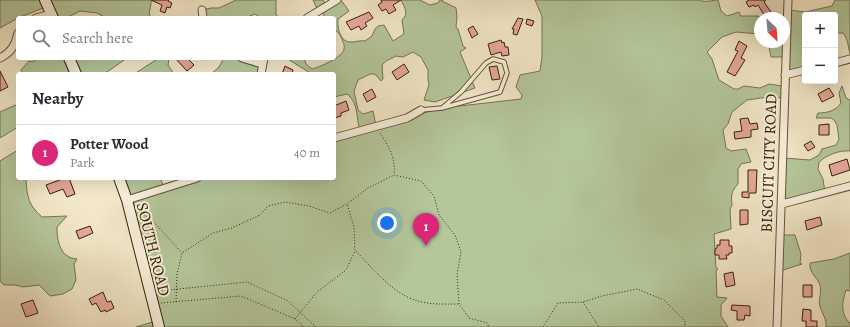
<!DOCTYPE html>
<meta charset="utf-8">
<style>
:root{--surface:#fff;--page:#f2f2f3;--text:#2b2b33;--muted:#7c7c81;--line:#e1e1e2;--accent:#db2777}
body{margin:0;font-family:Alegreya,serif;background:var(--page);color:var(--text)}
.controls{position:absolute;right:12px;top:12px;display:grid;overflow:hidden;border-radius:4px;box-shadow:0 4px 16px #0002}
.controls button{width:36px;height:36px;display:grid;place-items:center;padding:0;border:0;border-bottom:1px solid var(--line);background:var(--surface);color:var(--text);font:20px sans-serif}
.compass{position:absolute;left:754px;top:12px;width:36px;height:36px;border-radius:50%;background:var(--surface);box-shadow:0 4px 16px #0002;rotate:154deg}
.you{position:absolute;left:387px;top:223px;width:14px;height:14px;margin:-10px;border:3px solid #fff;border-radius:50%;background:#1a73e8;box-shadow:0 0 0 6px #1a73e833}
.badge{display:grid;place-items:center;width:26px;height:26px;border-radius:50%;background:var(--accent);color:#fff;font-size:13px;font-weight:700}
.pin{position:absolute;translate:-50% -33px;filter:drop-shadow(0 1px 2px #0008)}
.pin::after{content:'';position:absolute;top:21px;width:14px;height:12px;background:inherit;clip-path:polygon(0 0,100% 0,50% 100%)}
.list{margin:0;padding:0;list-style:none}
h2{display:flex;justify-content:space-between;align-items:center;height:52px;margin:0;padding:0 16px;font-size:17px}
h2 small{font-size:13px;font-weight:400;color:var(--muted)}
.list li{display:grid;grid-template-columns:26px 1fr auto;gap:12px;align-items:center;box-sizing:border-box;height:56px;padding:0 16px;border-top:1px solid var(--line)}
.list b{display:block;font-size:15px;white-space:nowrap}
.list p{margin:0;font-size:13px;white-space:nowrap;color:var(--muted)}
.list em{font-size:13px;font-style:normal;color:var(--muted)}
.icon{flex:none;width:22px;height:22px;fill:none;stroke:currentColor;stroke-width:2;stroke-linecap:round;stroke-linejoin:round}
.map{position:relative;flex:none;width:850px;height:327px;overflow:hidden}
.search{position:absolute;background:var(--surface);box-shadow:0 4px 16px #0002;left:16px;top:16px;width:320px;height:44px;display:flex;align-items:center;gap:10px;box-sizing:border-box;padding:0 14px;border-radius:4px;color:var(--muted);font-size:15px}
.panel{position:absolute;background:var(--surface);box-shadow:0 4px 16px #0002;left:16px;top:72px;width:320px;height:108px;border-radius:4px}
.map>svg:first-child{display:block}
</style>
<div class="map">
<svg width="850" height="327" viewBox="0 0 850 327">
<rect width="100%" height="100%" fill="#f2e7c8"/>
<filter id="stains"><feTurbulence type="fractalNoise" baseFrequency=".005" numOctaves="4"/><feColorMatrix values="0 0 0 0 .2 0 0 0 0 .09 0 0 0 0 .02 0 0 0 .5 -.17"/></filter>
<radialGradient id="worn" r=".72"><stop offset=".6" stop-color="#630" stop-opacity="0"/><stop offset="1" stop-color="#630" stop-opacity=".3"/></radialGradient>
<!-- green -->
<path fill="#b4c79b" stroke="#757450" d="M0,0H151V4L149,14L152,18H106L97,13L80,11L66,18H53L48,6L18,18L0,28Z
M236,0H276V14L279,18H261L255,14L245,18H202V10L211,8H219Z
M313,0H323L327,6L341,0L349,11L338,19C337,28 340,43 352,42C357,42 359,40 365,41L372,36L375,29L378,26L384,25L393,41L404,34L402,20C409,14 405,8 401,0H420L430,5L438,3L440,0H443L442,1L456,8L457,16L456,27L458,29L463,46L466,48L460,52L475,88L435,102L424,100L429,85L428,80V70L421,57L413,52L403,57L396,56L386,61L382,65L383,79L381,81L375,74H370L358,80L354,91L358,110L363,114L373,111L376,126L442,108L521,99L522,95L516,87L520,75L540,71L542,57V16L535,0H700C705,3 712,0 718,0L721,11L727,16L739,12L741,16H758L761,18L760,34L736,32L722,37L707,52L712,59L719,80L734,89H738L744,86L760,88L769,84L782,86L784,98L768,97L747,100L732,112L728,124L723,130L726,148L731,151L746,149L751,162L741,164L738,169V184C731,192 731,195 732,205L730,209L731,229L714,234L716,268L718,269L716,271L717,297L727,298L721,305V316L728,327H136L156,321L119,178H160L164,187L199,178H334V139L360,131C356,118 359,103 347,94L334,97V74H312L286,58H304L306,64L312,69C320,67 343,57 344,49C345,45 343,42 342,39C340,35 339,32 334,30V18H325L322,11H318Z
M835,0H850V54C848,46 848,39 843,33H835V15H805V71L787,76L786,57H771L768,42H784L790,10L805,12L832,6Z
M38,58H127L104,74H23L21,70L29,61L33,62Z
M159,58H169L168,65L174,74H134Z
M224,58H241L261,64L262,74H211L219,67Z
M842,86L846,98L850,100V151C839,150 827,155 819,162L818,169L823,179L825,193L785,204L784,158L810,160L819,155L822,149L836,145L839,139L837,125L834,120L831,118H816L818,113C827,113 836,111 841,103L839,93Z
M18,104V127L0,138V112Z
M18,150V178H28L26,180C27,197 29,206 42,217L67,216L57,227C57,241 60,258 77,259L74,264L76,280L72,289L63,294L50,296L39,285L23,287L15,285H4L0,281V161Z
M782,235H795L801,254L800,263L802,264L780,271Z
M850,253V291L846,290C842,302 840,314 850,323V327H826C827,319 822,314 820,306C818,301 822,292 820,285C817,276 809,274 810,263L834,259Z"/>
<!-- building -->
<path fill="#e6a79c" stroke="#362104" d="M151,0H169L168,1L172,3L170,8L167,7L165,13L160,11L162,5Z
M381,0H401L393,5L396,10L389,14L386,9L382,11L378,5L382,2Z
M749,0H766L764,2L773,15L766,18L758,5L755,7L754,5L749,7L746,2Z
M369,12L373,18L365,23L367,26L361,30L359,26L351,30L346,22Z
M518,18L523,19L517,35L513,34L514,29H512Z
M527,19L534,21L532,26L526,24Z
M473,26L478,34L472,38L468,29Z
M501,40L502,43L504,42L505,47H508L509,55L502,56L501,52L491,55L488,44Z
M739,41L747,46L741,58L745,60L735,76L727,72L738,51L735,50Z
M175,58H187L194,65L187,71Z
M404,64L409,72L397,80L392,72Z
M285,66L293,70L292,74H282Z
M497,66L500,79L492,80L489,67Z
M0,71L8,87L0,91Z
M829,88L834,96L822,102L818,94Z
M372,89L376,97L367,102L363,94Z
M346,101L349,110L341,113V116L334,118V106Z
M748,118L750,124L757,123L758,129L751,130V137L735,139L734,132L742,131L740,119Z
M829,124V135H819V125Z
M811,141L815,147L808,151L804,145Z
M847,159L850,170L832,176L829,165Z
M748,170H757L756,193H749V198L742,197V192H748Z
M65,178H69L75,194L67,197L63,189L50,194L46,185Z
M740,210H748V224L740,225Z
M820,217L822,225L807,230L805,221Z
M90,226L93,233L79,239L76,231Z
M720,240H729V246H732V253H729V255H726L727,259H719V255H715V249L717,248V245H720Z
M733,272L735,285L726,287L724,274Z
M803,285H812V297H803Z
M103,292L107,302L111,301L114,308L106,312L105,310L101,312L96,303L92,305L89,299Z
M33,300L38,313L26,317L21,304Z
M732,305L750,306V316L745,315L744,320H737V311L731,310Z
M803,309L811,310V321H817V327H806V321H802Z"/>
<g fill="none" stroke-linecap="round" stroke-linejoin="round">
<defs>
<path id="lane" d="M421,110L442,108L500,92L507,73L504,62L493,59L486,63L461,92L442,108"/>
<path id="street" d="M202,10L203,18
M36,18L51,14
M307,18L337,0
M0,58C12,52 15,45 18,33
M242,58L262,64
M835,63L850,59
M261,74L264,58
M785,75L805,70
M334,138L407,118L421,110
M127,200L197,178
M782,204L850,186
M777,327C781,218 784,109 788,0"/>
<path id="secondary" d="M45,0L53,18
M69,58L76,74
M119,178L127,200L159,327"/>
</defs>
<!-- lane casing -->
<use href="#lane" stroke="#655235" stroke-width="5.5"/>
<!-- street casing -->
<use href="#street" stroke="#655235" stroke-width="9"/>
<!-- secondary casing -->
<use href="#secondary" stroke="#362104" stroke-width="12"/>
<!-- path -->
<path stroke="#362104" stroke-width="1" stroke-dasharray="1 2" stroke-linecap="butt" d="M380,133C388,145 396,158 394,174
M139,211L152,220L182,253
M356,251C371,267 394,294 415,300C429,305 444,304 458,304
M159,291L247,282L288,301L316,327
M176,302L177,274L182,253L213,233L232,228L260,215L268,206L285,202L309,206L330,213L347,204L368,188L394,175L421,181L434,196L439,215L455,235L461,252L457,275L459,304L469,318L487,323L489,327
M583,302L599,327
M161,303L241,296L295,319L304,327
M295,319L317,292L346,270L355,251L354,227L347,204
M543,327L558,303L583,302L602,296L637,289L664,300L685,321V327"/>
<!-- lane -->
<use href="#lane" stroke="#f7efdb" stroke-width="3.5"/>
<!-- street -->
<use href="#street" stroke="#f7efdb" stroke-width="7"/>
<!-- secondary -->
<use href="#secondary" stroke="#f7efdb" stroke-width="10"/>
</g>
<g text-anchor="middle" stroke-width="4" stroke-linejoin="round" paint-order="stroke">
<!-- street labels -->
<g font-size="16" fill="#362104" stroke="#f7efdb">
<text transform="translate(768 163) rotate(-88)" y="6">BISCUIT CITY ROAD</text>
<text transform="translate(154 249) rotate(76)" y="6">SOUTH ROAD</text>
</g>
</g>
<rect width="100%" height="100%" filter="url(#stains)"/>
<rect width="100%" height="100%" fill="url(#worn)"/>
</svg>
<div class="controls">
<button>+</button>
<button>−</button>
</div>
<svg class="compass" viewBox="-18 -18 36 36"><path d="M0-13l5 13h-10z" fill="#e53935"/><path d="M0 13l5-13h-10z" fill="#7c7c81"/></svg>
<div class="you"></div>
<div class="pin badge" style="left:426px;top:246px">1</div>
<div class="search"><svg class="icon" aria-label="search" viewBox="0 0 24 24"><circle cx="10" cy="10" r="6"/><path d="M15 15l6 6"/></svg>Search here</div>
<section class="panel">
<h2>Nearby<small></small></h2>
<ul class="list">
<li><span class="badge">1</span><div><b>Potter Wood</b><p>Park</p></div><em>40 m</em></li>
</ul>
</section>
</div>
